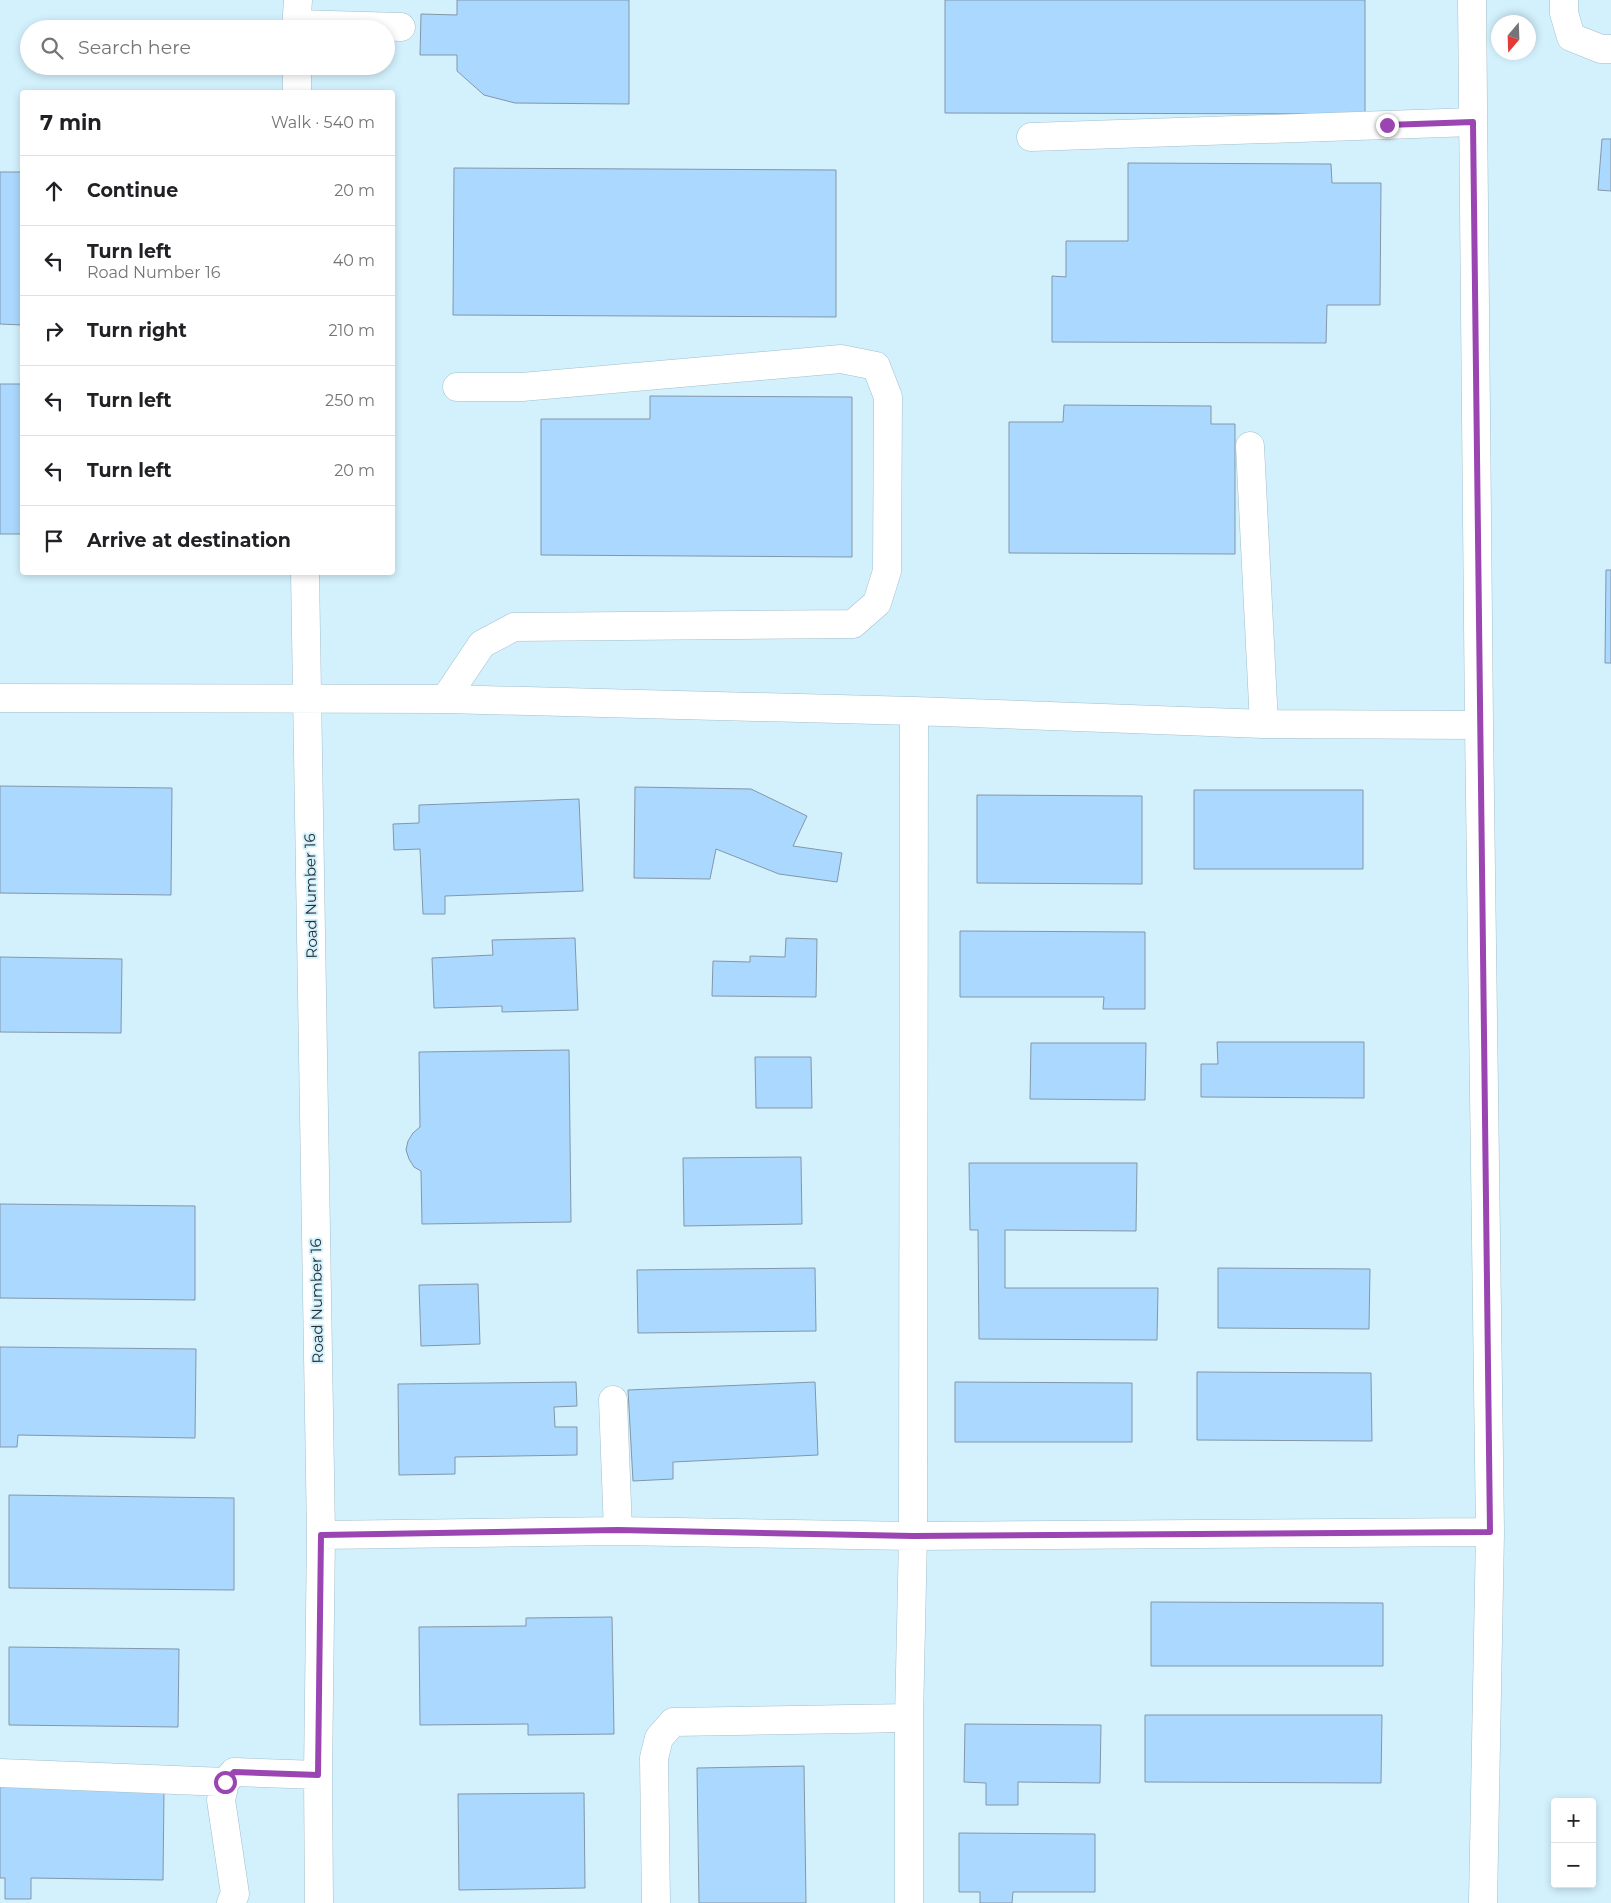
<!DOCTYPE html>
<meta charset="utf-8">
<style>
:root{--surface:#fff;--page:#f2f2f2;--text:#202124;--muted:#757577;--line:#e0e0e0}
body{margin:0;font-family:Montserrat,sans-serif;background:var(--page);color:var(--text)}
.controls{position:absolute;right:15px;bottom:15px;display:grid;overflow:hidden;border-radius:5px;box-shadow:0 2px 8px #0003}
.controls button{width:45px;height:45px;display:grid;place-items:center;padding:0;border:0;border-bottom:1px solid var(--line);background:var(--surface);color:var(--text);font:25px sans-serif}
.compass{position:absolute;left:1491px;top:15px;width:45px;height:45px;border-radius:50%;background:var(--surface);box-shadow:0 2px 8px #0003;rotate:199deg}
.stop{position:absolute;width:15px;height:15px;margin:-11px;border:4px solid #9b45b2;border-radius:50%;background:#fff}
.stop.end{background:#9b45b2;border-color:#fff;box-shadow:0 1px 5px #0008}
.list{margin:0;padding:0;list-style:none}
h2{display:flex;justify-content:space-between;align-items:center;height:65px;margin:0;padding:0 20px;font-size:21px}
h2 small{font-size:16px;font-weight:400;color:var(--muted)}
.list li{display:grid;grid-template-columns:32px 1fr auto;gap:15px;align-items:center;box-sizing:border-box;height:70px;padding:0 20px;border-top:1px solid var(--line)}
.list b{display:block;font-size:19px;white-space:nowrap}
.list p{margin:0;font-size:16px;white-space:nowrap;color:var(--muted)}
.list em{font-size:16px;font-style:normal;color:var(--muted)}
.icon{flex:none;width:28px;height:28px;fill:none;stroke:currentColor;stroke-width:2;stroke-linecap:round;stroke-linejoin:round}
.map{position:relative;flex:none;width:1611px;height:1903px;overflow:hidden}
.search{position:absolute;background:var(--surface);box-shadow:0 2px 8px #0003;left:20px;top:20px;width:375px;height:55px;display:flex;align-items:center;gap:12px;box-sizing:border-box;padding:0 18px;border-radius:28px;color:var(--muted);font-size:19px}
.panel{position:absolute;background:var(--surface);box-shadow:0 2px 8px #0003;left:20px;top:90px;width:375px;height:485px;border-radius:5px}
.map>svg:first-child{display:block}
</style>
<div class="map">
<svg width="1611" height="1903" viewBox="0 0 1611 1903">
<rect width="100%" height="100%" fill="#d3f1fd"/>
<!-- building -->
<path fill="#abd8fe" stroke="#8297a9" d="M457,0H629V104L515,103L484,95L457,71V55H420L421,14L457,15Z
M945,0H1365V114L945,113Z
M1602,139H1611V191L1598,190Z
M1128,163L1331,164L1332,183H1381L1380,305H1327L1326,343L1052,342V276L1066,277V241H1128Z
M454,168L836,170V317L453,315Z
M0,172H22V325L0,324Z
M0,384H22V534H0Z
M650,396L852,397V557L541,555V419H650Z
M1064,405L1211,406V424H1235V554L1009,553V422H1063Z
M1606,570H1611V663H1605Z
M0,786L172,788L171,895L0,893Z
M635,787L751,789L807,816L793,846L842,853L837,882L779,874L716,849L710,879L634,878Z
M1194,790H1363V869H1194Z
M977,795L1142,796V884L977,883Z
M579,799L583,891L445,896V914H423L420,849L394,850L393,824L419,823V805Z
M960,931L1145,932V1009H1103L1104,997H960Z
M575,938L578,1010L502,1012V1006L434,1008L432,958L493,955L492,940Z
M786,938L817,939L816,997L712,996L713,961L750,962V956L785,957Z
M0,957L122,959L121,1033L0,1032Z
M1217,1042H1364V1098L1201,1097V1064H1218Z
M1031,1043H1146L1145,1100L1030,1099Z
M569,1050L571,1222L422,1224L421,1171L414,1167L409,1159L406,1150L408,1141L413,1133L420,1127L419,1052Z
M755,1057H811L812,1108H756Z
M801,1157L802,1224L684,1226L683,1158Z
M969,1163H1137L1136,1231L1005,1230V1288H1158L1157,1340L979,1339L978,1230H970Z
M0,1204L195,1206V1300L0,1298Z
M815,1268L816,1331L638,1333L637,1270Z
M1218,1268L1370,1269L1369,1329L1218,1328Z
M478,1284L480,1344L421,1346L419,1285Z
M0,1347L196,1349L195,1438L18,1435L17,1447H0Z
M1197,1372L1371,1373L1372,1441L1197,1440Z
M576,1382L577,1406L554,1407L555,1427H577V1455L455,1457V1474L399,1475L398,1384Z
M815,1382L818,1455L673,1462V1479L633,1481L628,1390Z
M955,1382L1132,1383V1442H955Z
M9,1495L234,1498V1590L9,1588Z
M1151,1602L1383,1603V1666H1151Z
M612,1617L614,1734L528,1735V1724L420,1725L419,1627L526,1626V1618Z
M9,1647L179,1649L178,1727L9,1725Z
M1145,1715H1382L1381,1783L1145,1782Z
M965,1724L1101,1725L1100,1783L1018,1782V1805H986V1783L964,1782Z
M804,1766L806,1903H699L697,1768Z
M0,1786L164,1788L163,1880L31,1878V1899H5V1878H0Z
M584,1793L585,1888L459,1890L458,1794Z
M959,1833L1095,1834V1892H1013L1012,1903H980V1892H959Z"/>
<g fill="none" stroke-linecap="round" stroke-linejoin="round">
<defs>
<path id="minor" d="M1472,0L1479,725L1490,1532L1483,1903
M1564,0V13L1571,37L1601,49H1611
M296,24L401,27
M296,29L298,0
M297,66V92
M1031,137L1473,122
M1250,446L1264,724
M305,572L321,1535L318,1775L319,1903
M0,698L445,699L914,711L1264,724L1479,725
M445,699L482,644L514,627L853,624L877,603L887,571L888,397L876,366L841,359L522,387H457
M613,1400L618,1531
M321,1535L618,1531L913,1536L1490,1532
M0,1773L225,1782
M231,1903L235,1894L221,1800L225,1782L234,1772L318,1775
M656,1903L654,1758L659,1738L673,1722L909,1718
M909,1903V1718L913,1536L914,711"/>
</defs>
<!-- minor casing -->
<use href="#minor" stroke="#a2bfcb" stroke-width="29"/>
<!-- minor -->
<use href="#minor" stroke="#fff" stroke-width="28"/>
</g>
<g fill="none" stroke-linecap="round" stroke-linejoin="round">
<!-- route -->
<path stroke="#9b45b2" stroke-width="6" d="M225,1782L234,1772L318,1775L321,1535L618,1530L913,1536L1490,1532L1473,122L1387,125"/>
</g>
<g text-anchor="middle" stroke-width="4" stroke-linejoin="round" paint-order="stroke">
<!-- street labels -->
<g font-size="15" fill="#232e33" stroke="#d3f1fd">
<text transform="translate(311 896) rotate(-91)" y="5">Road Number 16</text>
<text transform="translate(317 1301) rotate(-91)" y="5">Road Number 16</text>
</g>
</g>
</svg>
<div class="controls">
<button>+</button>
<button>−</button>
</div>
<svg class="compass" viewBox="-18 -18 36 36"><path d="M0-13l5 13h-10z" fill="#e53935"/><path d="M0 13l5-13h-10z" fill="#757577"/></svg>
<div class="stop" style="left:225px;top:1782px"></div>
<div class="stop end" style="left:1387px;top:125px"></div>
<div class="search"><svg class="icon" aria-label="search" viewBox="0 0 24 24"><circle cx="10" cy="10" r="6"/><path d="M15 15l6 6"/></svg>Search here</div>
<section class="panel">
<h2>7 min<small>Walk · 540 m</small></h2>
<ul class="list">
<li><svg class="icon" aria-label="ahead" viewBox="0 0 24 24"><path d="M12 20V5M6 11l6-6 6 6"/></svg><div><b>Continue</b></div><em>20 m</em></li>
<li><svg class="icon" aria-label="left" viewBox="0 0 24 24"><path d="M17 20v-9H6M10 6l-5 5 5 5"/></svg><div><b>Turn left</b><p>Road Number 16</p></div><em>40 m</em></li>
<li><svg class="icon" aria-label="right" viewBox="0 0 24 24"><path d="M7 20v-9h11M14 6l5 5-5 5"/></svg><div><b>Turn right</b></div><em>210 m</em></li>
<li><svg class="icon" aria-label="left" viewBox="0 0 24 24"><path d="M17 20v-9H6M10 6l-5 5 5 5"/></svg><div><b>Turn left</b></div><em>250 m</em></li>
<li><svg class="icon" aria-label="left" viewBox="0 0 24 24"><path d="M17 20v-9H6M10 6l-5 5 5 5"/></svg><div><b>Turn left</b></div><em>20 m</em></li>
<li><svg class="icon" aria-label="arrive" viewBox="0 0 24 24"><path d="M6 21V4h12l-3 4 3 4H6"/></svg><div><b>Arrive at destination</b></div></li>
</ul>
</section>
</div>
